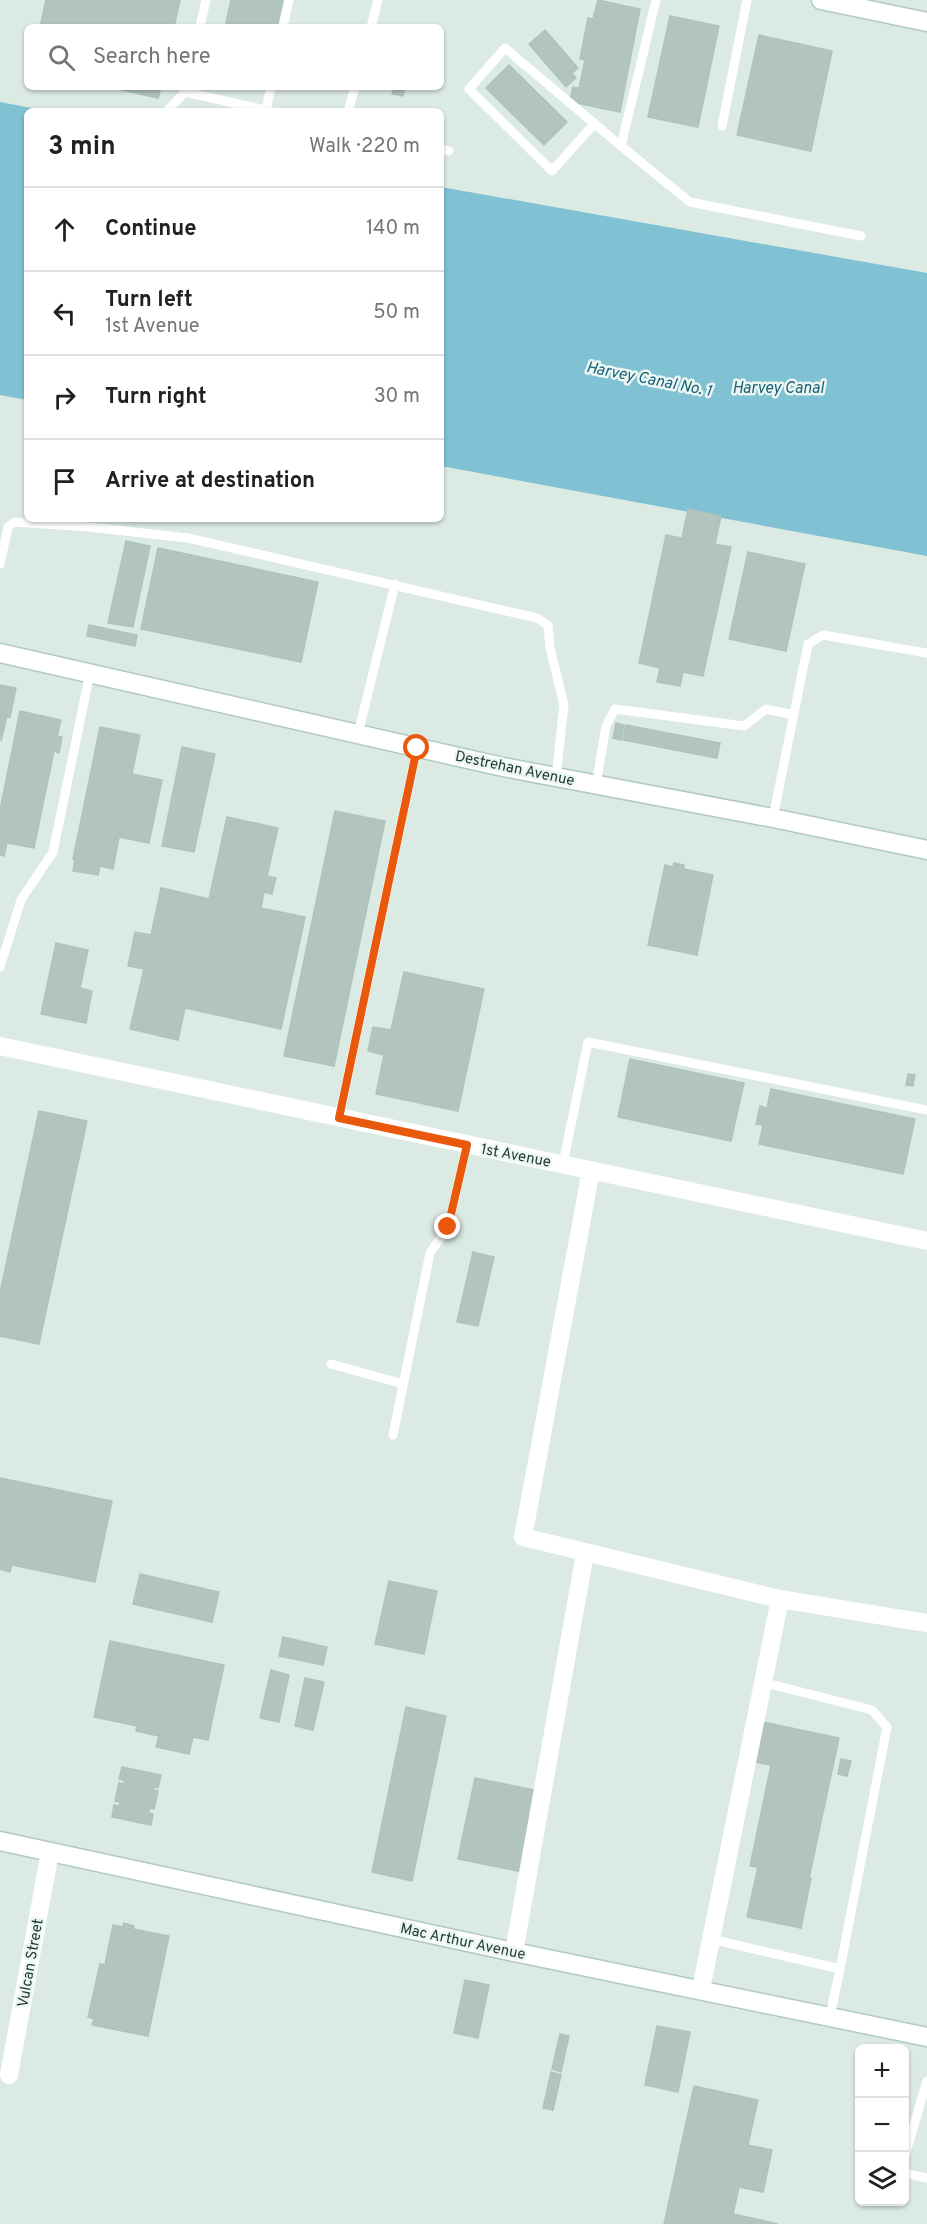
<!DOCTYPE html>
<meta charset="utf-8">
<style>
:root{--surface:#fff;--page:#f6f6f6;--text:#202124;--muted:#757577;--line:#e0e0e0}
body{margin:0;font-family:Overpass,sans-serif;background:var(--page);color:var(--text)}
.controls{position:absolute;right:18px;bottom:18px;display:grid;overflow:hidden;border-radius:9px;box-shadow:0 2px 4px #0004}
.controls button{width:54px;height:54px;display:grid;place-items:center;padding:0;border:0;border-bottom:2px solid var(--line);background:var(--surface);color:var(--text);font:30px sans-serif}
.stop{position:absolute;width:18px;height:18px;margin:-14px;border:4px solid #ea580c;border-radius:50%;background:#fff}
.stop.end{background:#ea580c;border-color:#fff;box-shadow:0 2px 6px #0008}
.list{margin:0;padding:0;list-style:none}
h2{display:flex;justify-content:space-between;align-items:center;height:78px;margin:0;padding:0 24px;font-size:26px}
h2 small{font-size:20px;font-weight:400;color:var(--muted)}
.list li{display:grid;grid-template-columns:39px 1fr auto;gap:18px;align-items:center;box-sizing:border-box;height:84px;padding:0 24px;border-top:2px solid var(--line)}
.list b{display:block;font-size:22px;white-space:nowrap}
.list p{margin:0;font-size:20px;white-space:nowrap;color:var(--muted)}
.list em{font-size:20px;font-style:normal;color:var(--muted)}
.icon{flex:none;width:33px;height:33px;fill:none;stroke:currentColor;stroke-width:2;stroke-linecap:round;stroke-linejoin:round}
.map{position:relative;flex:none;width:927px;height:2224px;overflow:hidden}
.search{position:absolute;background:var(--surface);box-shadow:0 2px 4px #0004;left:24px;top:24px;width:420px;height:66px;display:flex;align-items:center;gap:15px;box-sizing:border-box;padding:0 21px;border-radius:9px;color:var(--muted);font-size:22px}
.panel{position:absolute;background:var(--surface);box-shadow:0 2px 4px #0004;left:24px;top:108px;width:420px;height:414px;border-radius:9px}
.map>svg:first-child{display:block}
</style>
<div class="map">
<svg width="927" height="2224" viewBox="0 0 927 2224">
<rect width="100%" height="100%" fill="#dceae4"/>
<!-- water -->
<path fill="#80c1d3" d="M0,102L47,111H27V400L0,395Z
M441,187L927,273V556L441,466Z"/>
<!-- building -->
<path fill="#b2c4be" stroke="#afc3bc" stroke-width="1.5" d="M46,0H180L174,27H40Z
M231,0H283L277,27H225Z
M598,0L640,9L620,112L576,103V100L570,99L573,87L579,88L585,60L580,59L588,18L593,19Z
M670,16L719,26L698,127L648,117Z
M545,30L578,68L572,73L576,78L566,87L529,44Z
M759,35L832,51L811,151L737,135Z
M509,65L567,122L544,145L486,88Z
M109,87H161L158,98Z
M394,87H405L403,96L392,94Z
M688,509L721,516L715,544L731,547L703,676L683,672L680,686L657,682L660,668L639,663L666,535L682,538Z
M126,541L150,546L133,627L108,623Z
M158,548L318,582L301,662L141,629Z
M748,552L805,564L786,651L729,639Z
M89,625L137,635L135,646L87,636Z
M0,685L16,688L10,717L7,716L1,741Z
M20,711L61,720L57,736L62,737L59,753L54,751L34,848L7,843L4,856L0,855V810Z
M616,723L624,725L621,740L613,738Z
M626,725L720,743L717,758L623,740Z
M100,727L140,735L132,774L162,780L149,843L119,837L113,869L100,866L98,875L73,871L75,860L73,859Z
M182,747L215,754L194,852L162,846Z
M335,811L385,821L334,1066L284,1056Z
M227,817L278,828L267,876L276,878L272,894L264,892L261,908L305,917L281,1029L185,1008L178,1040L130,1029L144,969L128,966L135,932L151,935L161,888L209,899Z
M674,863L684,865V869L713,875L697,955L648,945L665,865L673,867Z
M56,943L88,950L80,988L92,991L86,1023L41,1014Z
M404,972L484,989L458,1111L376,1094L384,1055L368,1051L373,1027L391,1030Z
M630,1059L744,1083L731,1141L618,1117Z
M908,1074L915,1075L913,1086L906,1085Z
M771,1089L915,1119L903,1174L759,1144L763,1125L756,1124L760,1106L767,1108Z
M39,1111L87,1121L39,1344L0,1336V1293Z
M473,1252L494,1257L478,1326L457,1322Z
M0,1478L112,1501L95,1582L12,1565L10,1572L0,1569Z
M140,1574L219,1592L212,1622L133,1604Z
M389,1581L437,1591L424,1654L375,1644Z
M283,1637L327,1647L323,1665L279,1656Z
M110,1641L224,1665L208,1740L193,1737L189,1754L156,1747L159,1736L136,1731L137,1726L94,1717Z
M271,1670L289,1675L279,1722L260,1718Z
M305,1678L324,1682L313,1730L295,1726Z
M406,1707L446,1716L412,1881L372,1872Z
M758,1721L839,1738L809,1878H811L801,1928L747,1917L758,1867L750,1866L771,1765L749,1761Z
M841,1759L851,1761L847,1776L838,1774Z
M122,1767L161,1775L158,1788L154,1787L153,1790L158,1791L154,1809L149,1808V1813L153,1814L151,1825L112,1817L114,1805L119,1806L120,1802L115,1801L119,1783L124,1784V1780L119,1779Z
M475,1778L539,1791L523,1872L458,1859Z
M124,1923L134,1926L133,1929L169,1936L148,2036L92,2025L94,2019L88,2017L100,1964L105,1965L113,1925L123,1927Z
M465,1980L489,1985L478,2038L454,2033Z
M657,2026L690,2032L678,2092L645,2085Z
M560,2034L569,2036L561,2072L552,2069Z
M551,2072L561,2075L553,2110L543,2108Z
M694,2086L758,2100L748,2145L772,2150L763,2192L739,2187L733,2214L778,2224H664Z"/>
<g fill="none" stroke-linecap="round" stroke-linejoin="round">
<defs>
<path id="secondary" d="M821,0L927,22
M0,653L503,767L773,818L927,850
M0,1841L514,1952L927,2037"/>
</defs>
<!-- secondary casing -->
<use href="#secondary" stroke="#afcac2" stroke-width="21"/>
<!-- lane -->
<path stroke="#fff" stroke-width="9" d="M200,27L206,0
M283,27L289,0
M371,27L378,0
M186,87L185,92L270,111
M266,110L271,87
M167,111L185,92
M348,111L355,87
M594,124L552,171L469,89L505,48L621,146L656,0
M722,126L747,0
M621,146L690,202L861,236
M441,149L449,151
M0,564L8,527L15,522L89,527L188,538L537,618L548,625L550,648L564,705L556,777
M358,734L395,584
M596,785L606,726L615,709L744,726L766,709L794,715
M773,818L808,644L823,635L927,653
M0,967L21,900L53,852L90,673
M339,1118L417,748
M563,1164L588,1042L927,1110
M331,1364L403,1384
M393,1435L430,1253L448,1227L467,1145
M762,1682L872,1710L887,1727L840,1969
M711,1939L840,1969L830,2016
M904,2159L927,2081
M904,2173L927,2178"/>
<!-- street -->
<path stroke="#fff" stroke-width="18" d="M0,1046L927,1241
M591,1170L523,1537L780,1599L927,1623
M514,1952L585,1553
M701,1989L780,1599
M9,2075L50,1852"/>
<!-- secondary -->
<use href="#secondary" stroke="#fff" stroke-width="18"/>
</g>
<g fill="none" stroke-linecap="round" stroke-linejoin="round">
<!-- route -->
<path stroke="#ea580c" stroke-width="8" d="M417,748L339,1118L467,1145L448,1227"/>
</g>
<g text-anchor="middle" stroke-width="5" stroke-linejoin="round" paint-order="stroke">
<!-- street labels -->
<g font-size="15" fill="#1e3933" stroke="#ecf6f2">
<text transform="translate(515 768) rotate(12)" y="5">Destrehan Avenue</text>
<text transform="translate(516 1155) rotate(11)" y="5">1st Avenue</text>
<text transform="translate(463 1941) rotate(12)" y="5">Mac Arthur Avenue</text>
<text transform="translate(30 1963) rotate(-80)" y="5">Vulcan Street</text>
</g>
<!-- water labels -->
<g font-size="16" font-style="italic" fill="#166177" stroke="#ecf6f2">
<text transform="translate(649 378) rotate(11)" y="6">Harvey Canal No. 1</text>
<text x="778" y="393">Harvey Canal</text>
</g>
</g>
</svg>
<div class="controls">
<button>+</button>
<button>−</button>
<button><svg class="icon" aria-label="layers" viewBox="0 0 24 24"><path d="M12 4l9 5-9 5-9-5zM3 14l9 5 9-5"/></svg></button>
</div>
<div class="stop" style="left:417px;top:748px"></div>
<div class="stop end" style="left:448px;top:1227px"></div>
<div class="search"><svg class="icon" aria-label="search" viewBox="0 0 24 24"><circle cx="10" cy="10" r="6"/><path d="M15 15l6 6"/></svg>Search here</div>
<section class="panel">
<h2>3 min<small>Walk · 220 m</small></h2>
<ul class="list">
<li><svg class="icon" aria-label="ahead" viewBox="0 0 24 24"><path d="M12 20V5M6 11l6-6 6 6"/></svg><div><b>Continue</b></div><em>140 m</em></li>
<li><svg class="icon" aria-label="left" viewBox="0 0 24 24"><path d="M17 20v-9H6M10 6l-5 5 5 5"/></svg><div><b>Turn left</b><p>1st Avenue</p></div><em>50 m</em></li>
<li><svg class="icon" aria-label="right" viewBox="0 0 24 24"><path d="M7 20v-9h11M14 6l5 5-5 5"/></svg><div><b>Turn right</b></div><em>30 m</em></li>
<li><svg class="icon" aria-label="arrive" viewBox="0 0 24 24"><path d="M6 21V4h12l-3 4 3 4H6"/></svg><div><b>Arrive at destination</b></div></li>
</ul>
</section>
</div>
